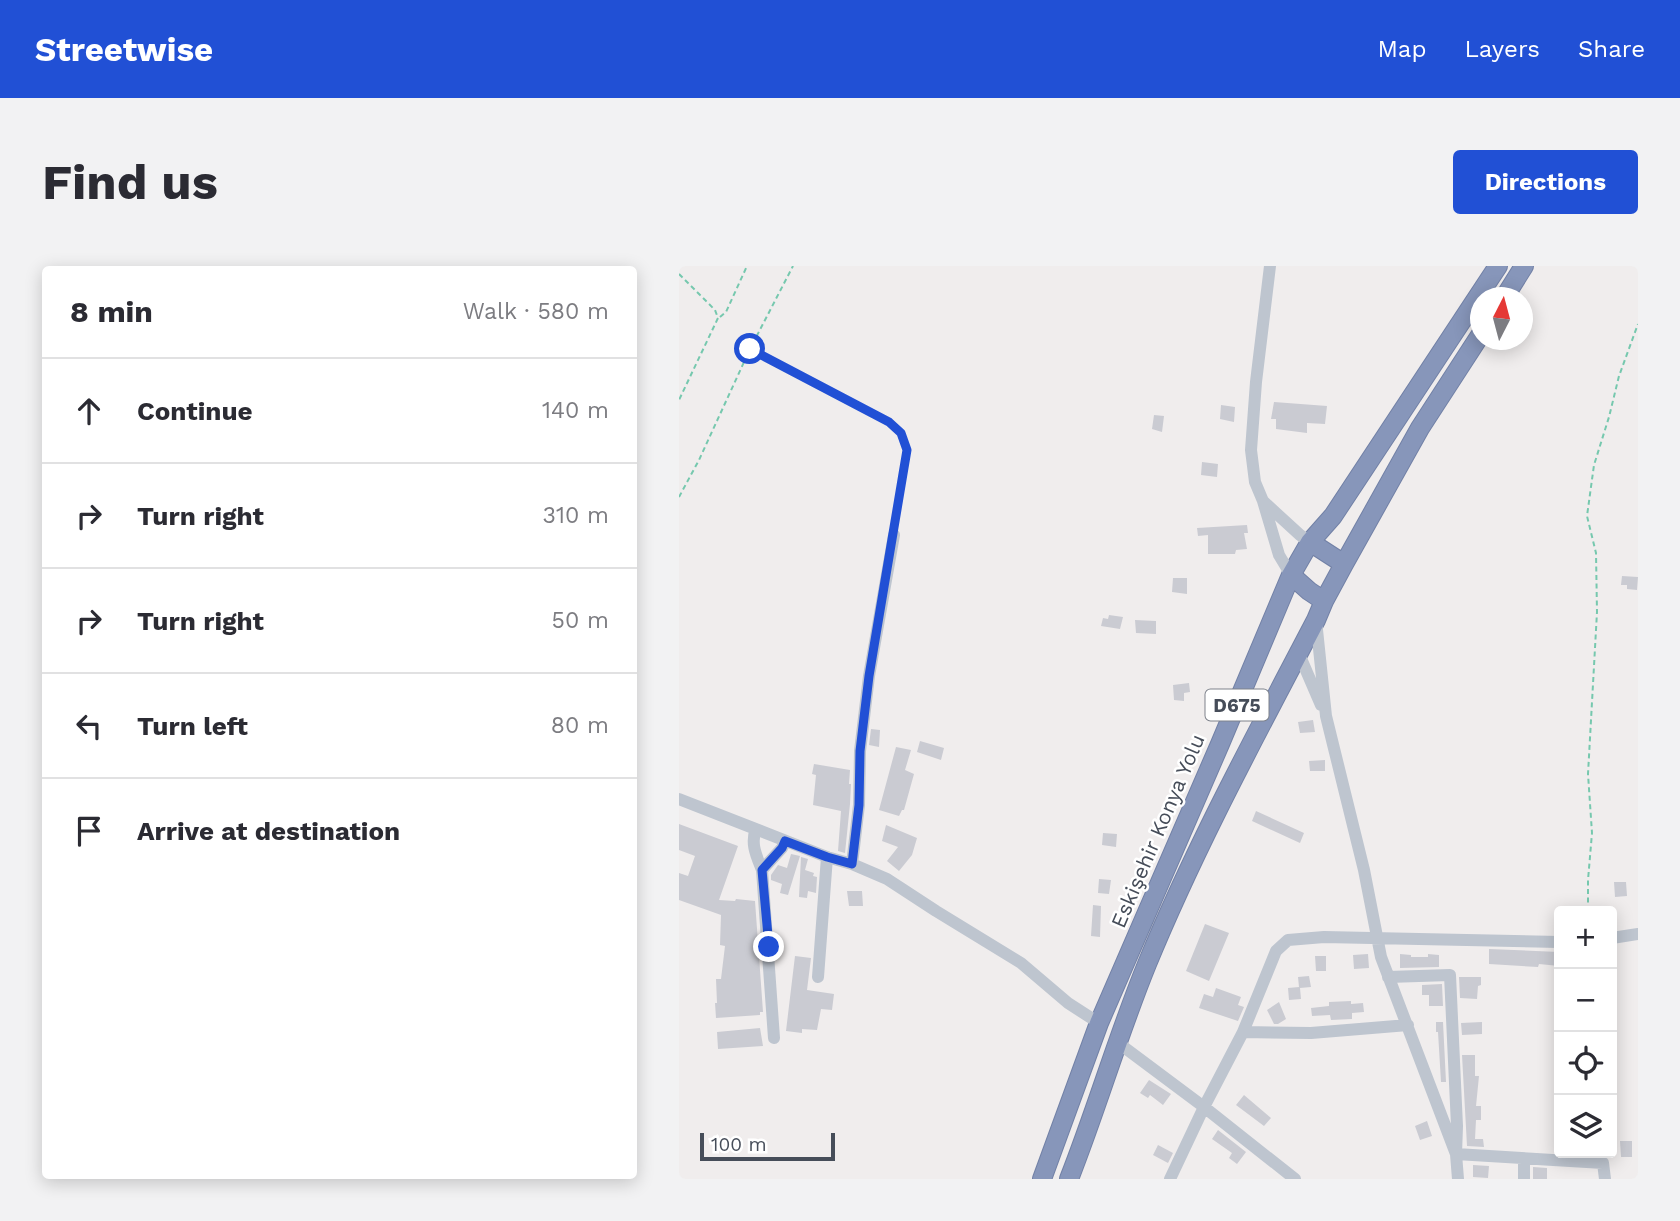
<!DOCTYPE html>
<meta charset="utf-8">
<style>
:root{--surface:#fff;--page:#f2f2f3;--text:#2b2b33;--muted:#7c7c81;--line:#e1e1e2;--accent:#2150d5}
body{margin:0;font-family:"Work Sans",sans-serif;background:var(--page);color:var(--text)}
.controls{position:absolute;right:21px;bottom:21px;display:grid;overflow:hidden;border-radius:7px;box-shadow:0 4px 18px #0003}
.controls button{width:63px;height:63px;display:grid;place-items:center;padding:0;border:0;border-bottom:2px solid var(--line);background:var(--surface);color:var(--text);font:35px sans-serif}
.compass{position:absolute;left:791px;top:21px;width:63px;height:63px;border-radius:50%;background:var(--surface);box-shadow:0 4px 18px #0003;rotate:6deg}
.scale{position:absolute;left:21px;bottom:18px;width:135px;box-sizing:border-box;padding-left:7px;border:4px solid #464d59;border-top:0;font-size:19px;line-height:24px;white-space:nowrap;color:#464d59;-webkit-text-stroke:5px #fff;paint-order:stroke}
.stop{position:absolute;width:21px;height:21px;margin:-16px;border:5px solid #2150d5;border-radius:50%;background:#fff}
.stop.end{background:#2150d5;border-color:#fff;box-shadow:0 2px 7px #0008}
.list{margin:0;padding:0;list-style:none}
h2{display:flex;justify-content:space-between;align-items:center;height:91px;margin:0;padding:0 28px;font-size:30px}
h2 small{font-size:23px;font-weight:400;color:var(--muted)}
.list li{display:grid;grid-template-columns:46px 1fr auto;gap:21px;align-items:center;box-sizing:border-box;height:105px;padding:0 28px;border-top:2px solid var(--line)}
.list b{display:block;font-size:26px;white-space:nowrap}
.list em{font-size:23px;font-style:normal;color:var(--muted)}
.icon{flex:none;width:38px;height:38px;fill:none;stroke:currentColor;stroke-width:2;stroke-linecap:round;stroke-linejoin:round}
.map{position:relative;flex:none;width:959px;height:913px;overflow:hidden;border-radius:7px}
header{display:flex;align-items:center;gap:42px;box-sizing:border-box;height:98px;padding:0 35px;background:var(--accent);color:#fff}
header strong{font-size:33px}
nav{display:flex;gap:38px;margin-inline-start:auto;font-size:24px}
.intro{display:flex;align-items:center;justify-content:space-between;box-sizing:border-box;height:168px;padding:0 42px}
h1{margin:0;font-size:49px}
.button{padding:18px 32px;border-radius:7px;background:var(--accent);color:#fff;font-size:24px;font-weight:700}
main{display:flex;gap:42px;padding:0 42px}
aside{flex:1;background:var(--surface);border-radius:7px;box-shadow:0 4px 18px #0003}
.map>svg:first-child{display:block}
</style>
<header>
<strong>Streetwise</strong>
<nav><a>Map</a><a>Layers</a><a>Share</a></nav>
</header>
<div class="intro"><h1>Find us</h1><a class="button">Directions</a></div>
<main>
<aside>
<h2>8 min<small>Walk · 580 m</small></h2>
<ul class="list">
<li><svg class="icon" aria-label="ahead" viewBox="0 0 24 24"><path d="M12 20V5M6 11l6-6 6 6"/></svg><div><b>Continue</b></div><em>140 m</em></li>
<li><svg class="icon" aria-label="right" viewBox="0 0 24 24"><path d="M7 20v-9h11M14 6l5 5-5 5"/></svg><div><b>Turn right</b></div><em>310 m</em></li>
<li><svg class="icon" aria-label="right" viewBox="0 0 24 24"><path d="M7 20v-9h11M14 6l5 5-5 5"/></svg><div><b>Turn right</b></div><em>50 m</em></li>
<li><svg class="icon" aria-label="left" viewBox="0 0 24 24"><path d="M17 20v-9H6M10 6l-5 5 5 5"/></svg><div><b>Turn left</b></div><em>80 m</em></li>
<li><svg class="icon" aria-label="arrive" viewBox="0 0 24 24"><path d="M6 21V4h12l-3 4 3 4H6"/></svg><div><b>Arrive at destination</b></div></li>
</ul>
</aside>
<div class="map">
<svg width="959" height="913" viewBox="0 0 959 913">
<rect width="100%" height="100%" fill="#f0eded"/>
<!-- building -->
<path fill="#cacbd2" d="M595,136L648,140L646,158L628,157V167L597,163V153H592Z
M542,139L556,141L555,156L541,153Z
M475,149L485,150L483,166L473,163Z
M523,196L539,198L538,211L522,209Z
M568,259L569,267H565L568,283L557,284L556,288H529V269L519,270L518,262Z
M943,310L959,311L958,324L948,323V319H942Z
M494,312H508V328L493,326Z
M430,349L444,351L441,363L422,360L424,352L429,353Z
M456,354L477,355V368L457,367Z
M510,417L511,426L505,427V435L495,434L494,419Z
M634,454L636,466L621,467L619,456Z
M192,463L201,464L200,481L190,479Z
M241,475L265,482L262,494L238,486Z
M217,481L232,484L226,504L235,508L225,544H223L220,550L200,544Z
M646,494V505H631L630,495Z
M135,498L171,504L170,518H172L171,538L166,587L159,585L162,545L134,539L137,509L133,508Z
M577,545L625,567L621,577L573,555Z
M0,558L59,580L40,634L56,635L57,633L76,635L84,746H81V749L37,752L36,737H38L37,713H42L46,680L41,679L42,649L0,634V607L9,610L16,590L0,584Z
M207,559L238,572L233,589L220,605L208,595L219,581L203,575Z
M424,567L438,568L437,581L423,579Z
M112,588L121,590L109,629L101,627L103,618L92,614V609L99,599L108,602Z
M122,591L129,593L126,604L135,607L134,610L138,611L137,627L129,625L128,632L120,631Z
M420,613L432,614L430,628L419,627Z
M935,616H947L948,630L936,631Z
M168,625H183L184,640H170Z
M414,639L422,640L421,671L412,670Z
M526,658L550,667L530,715L507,705Z
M810,683L880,686V700L860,698L859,701L810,698Z
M689,688L690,702L675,703L674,689Z
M721,688L732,689V691H749V688L760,689V701L721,702Z
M116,690L132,692L128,724L155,728L153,744L142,743L138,764L123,763V767L107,765Z
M636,690H647V705H637Z
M630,710L632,721L621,722L622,733L610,734L609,722L620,721L619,711Z
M780,711H802V719L799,720L798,733L781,732Z
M763,718L764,740H750V729H743V719Z
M537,722L562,731L559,739L565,741L559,755L520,742L525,728L534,731Z
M672,735V738L684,737L685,746L673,747V753L652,754L651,749L633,750L632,742L650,740V736Z
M600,736L607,753L599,758H595L588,744Z
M757,756H764L767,816H762L759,766H757Z
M803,756V768L783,769L782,757Z
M81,762L84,780L39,783L38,766Z
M783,789H796V810H800L797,840H802V854H797L796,873H804L805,881L788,880Z
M470,814L492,828L484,839L471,829L469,832L461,827Z
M565,829L592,852L585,860L557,839Z
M748,855L753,870L741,874L736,860Z
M539,864L567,886L558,898L550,892L553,887L533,873Z
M941,875H953V891H942Z
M479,879L494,887L489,897L474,889Z
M794,899L810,900L809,912L794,911Z
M854,901L868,902V913H854Z"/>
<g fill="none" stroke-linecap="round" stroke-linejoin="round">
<defs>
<path id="highway" d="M825,32L845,0
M631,276L665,298
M612,309L630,325L645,335
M363,913L420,757L541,478L612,309L631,276L654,250L819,0
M390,913C418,842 439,769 468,698C517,579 578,467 637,354L645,335L665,298L741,162L802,68"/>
</defs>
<!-- highway casing -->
<use href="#highway" stroke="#7281a6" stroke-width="20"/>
<!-- path -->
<path stroke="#76c8ae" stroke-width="2" stroke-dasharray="5 3.5" stroke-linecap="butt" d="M0,8L36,44L39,52L0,134
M41,51L47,46L68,0
M71,83L210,156C220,163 226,172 228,184L217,257
M0,231L20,194L71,83L114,0
M909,645V614L913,567L909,508L918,346L917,287L908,250L915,199L930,151L940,110L959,58"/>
<!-- minor -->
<path stroke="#bec5cf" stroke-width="12" d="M591,0L577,116L572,184L576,216L584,235L600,289L612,309
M585,236L621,269L631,276
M637,354L647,450L685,604L702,691L777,888L779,913
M620,388L642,439
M0,533L148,591L173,598L208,613L257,645L342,697L389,737L420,757
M77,563C71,578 78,591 83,604
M173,598L180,539L181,485L190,410L215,269
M933,672L959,668
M139,711L148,591
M709,711L771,709L778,860L777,888L924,897L926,913
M564,766L632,767L729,759
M95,772L83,604L103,582L106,575
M438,776L525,841L616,913
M845,893V913
M491,913L525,841L564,766L597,685L609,674L645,671L880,676"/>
<!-- highway -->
<use href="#highway" stroke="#8796ba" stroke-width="18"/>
</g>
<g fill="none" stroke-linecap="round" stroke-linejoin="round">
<!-- route -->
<path stroke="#2150d5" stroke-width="9" d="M71,83L210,156L222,167L228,184L190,410L181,485L180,539L173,598L148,591L106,575L103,582L83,604L90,681"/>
</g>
<g text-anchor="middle" stroke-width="5" stroke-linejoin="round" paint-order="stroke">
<!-- shield labels -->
<rect fill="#fff" stroke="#7e828b" stroke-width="2" x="526.5" y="423.5" width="63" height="31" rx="5"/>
<g font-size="19" font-weight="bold" fill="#464d59">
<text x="558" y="446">D675</text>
</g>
<!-- street labels -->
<g font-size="21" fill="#464d59" stroke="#fff">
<text transform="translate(479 565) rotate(-67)" y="7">Eskişehir Konya Yolu</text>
</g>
</g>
</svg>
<div class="controls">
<button>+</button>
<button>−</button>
<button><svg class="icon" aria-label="locate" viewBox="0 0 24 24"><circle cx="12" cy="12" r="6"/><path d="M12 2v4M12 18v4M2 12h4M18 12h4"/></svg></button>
<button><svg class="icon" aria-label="layers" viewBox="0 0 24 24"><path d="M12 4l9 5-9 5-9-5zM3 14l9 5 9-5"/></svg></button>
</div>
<svg class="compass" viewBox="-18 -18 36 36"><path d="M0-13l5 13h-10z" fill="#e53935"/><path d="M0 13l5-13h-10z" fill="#7c7c81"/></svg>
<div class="scale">100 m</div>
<div class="stop" style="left:71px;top:83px"></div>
<div class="stop end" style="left:90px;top:681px"></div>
</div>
</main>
